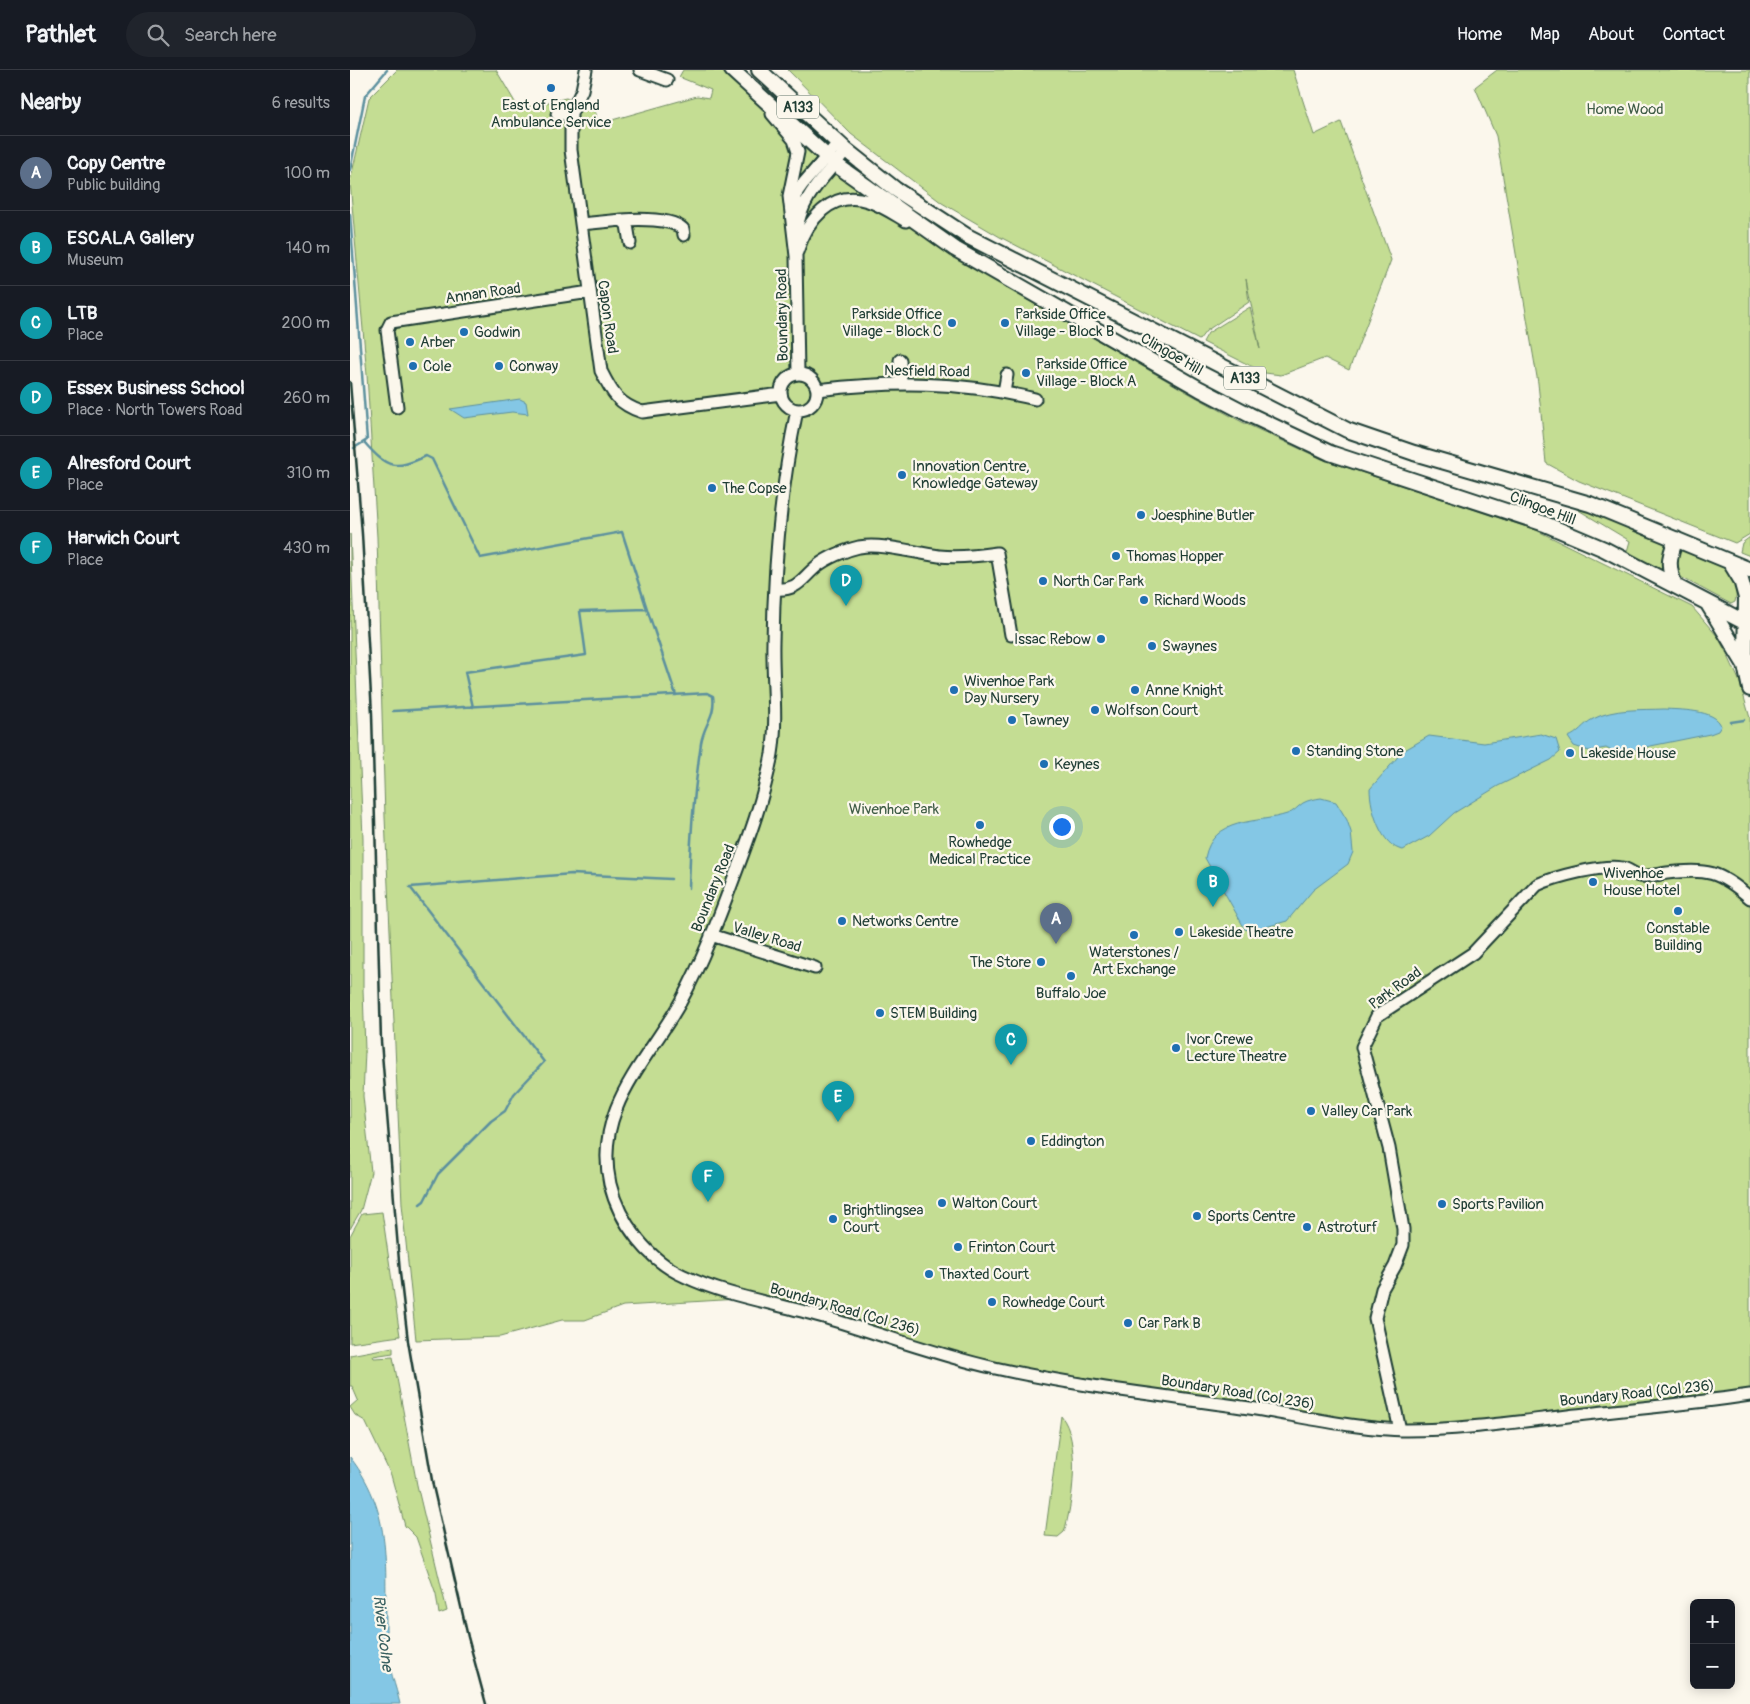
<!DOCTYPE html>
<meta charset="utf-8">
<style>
:root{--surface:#171b24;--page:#20242c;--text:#f1f3f6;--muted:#9ea1a6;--line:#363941;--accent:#7c3aed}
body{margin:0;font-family:Pangolin,sans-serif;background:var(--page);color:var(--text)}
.controls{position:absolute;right:15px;bottom:15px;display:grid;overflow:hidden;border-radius:8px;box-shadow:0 2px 12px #0003}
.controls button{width:45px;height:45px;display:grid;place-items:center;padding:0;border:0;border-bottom:1px solid var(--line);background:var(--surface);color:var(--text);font:25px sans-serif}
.you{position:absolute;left:711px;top:756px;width:18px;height:18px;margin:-12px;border:4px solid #fff;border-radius:50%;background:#1a73e8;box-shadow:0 0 0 8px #1a73e833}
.badge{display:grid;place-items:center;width:32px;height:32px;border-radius:50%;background:var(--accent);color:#fff;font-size:16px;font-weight:700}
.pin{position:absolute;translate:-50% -41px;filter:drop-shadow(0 1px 2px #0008)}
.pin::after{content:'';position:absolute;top:26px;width:18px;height:15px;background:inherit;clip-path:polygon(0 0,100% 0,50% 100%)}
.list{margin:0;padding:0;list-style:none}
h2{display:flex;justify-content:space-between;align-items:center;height:65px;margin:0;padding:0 20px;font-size:21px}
h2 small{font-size:16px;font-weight:400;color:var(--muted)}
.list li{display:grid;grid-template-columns:32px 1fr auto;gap:15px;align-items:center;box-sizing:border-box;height:75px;padding:0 20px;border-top:1px solid var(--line)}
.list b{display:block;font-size:19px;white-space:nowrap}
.list p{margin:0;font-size:16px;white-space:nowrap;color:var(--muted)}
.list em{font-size:16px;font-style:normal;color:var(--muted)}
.icon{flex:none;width:28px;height:28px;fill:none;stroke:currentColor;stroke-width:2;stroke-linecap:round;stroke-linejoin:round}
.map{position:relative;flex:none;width:1400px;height:1634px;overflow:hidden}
header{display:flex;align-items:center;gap:30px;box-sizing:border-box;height:70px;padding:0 25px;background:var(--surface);border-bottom:1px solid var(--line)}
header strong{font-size:24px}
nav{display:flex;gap:28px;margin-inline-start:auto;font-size:18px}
.search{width:350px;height:45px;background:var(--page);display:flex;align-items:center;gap:12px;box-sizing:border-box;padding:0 18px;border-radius:28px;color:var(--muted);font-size:19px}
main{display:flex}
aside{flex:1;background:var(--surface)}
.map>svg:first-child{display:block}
</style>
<header>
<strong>Pathlet</strong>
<div class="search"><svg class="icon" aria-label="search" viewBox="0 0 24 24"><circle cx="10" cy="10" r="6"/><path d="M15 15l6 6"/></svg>Search here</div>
<nav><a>Home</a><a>Map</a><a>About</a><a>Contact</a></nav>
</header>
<main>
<aside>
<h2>Nearby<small>6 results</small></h2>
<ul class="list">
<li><span class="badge" style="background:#5c6f8a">A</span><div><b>Copy Centre</b><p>Public building</p></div><em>100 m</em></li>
<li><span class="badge" style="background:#0f9aa8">B</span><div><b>ESCALA Gallery</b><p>Museum</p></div><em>140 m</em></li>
<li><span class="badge" style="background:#0f9aa8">C</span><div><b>LTB</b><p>Place</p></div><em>200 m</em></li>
<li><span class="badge" style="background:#0f9aa8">D</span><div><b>Essex Business School</b><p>Place · North Towers Road</p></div><em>260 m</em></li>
<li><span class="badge" style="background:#0f9aa8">E</span><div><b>Alresford Court</b><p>Place</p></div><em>310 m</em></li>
<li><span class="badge" style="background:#0f9aa8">F</span><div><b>Harwich Court</b><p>Place</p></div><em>430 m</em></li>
</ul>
</aside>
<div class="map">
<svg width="1400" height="1634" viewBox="0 0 1400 1634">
<rect width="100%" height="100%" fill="#fbf7ec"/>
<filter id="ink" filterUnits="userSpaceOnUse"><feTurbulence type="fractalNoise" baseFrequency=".02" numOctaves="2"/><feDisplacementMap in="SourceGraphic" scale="10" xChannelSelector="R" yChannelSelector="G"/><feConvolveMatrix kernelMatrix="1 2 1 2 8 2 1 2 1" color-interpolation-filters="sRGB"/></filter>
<g filter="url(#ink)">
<!-- green -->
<path fill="#c4dd93" stroke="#728d64" d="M47,0H146L169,39L216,28L245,39L248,54L347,26L359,28L361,20L329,7L333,0H372L434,61L476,97L602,186L842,325L892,352L972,389L1186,460L1342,537L1368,567L1378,586L1389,610L1400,648V1325L1050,1360L700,1309L405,1228L273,1236L235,1250H212L150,1267L66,1270L52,1134L35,747L27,467L17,305L0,112L19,28Z
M438,0H943L964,65L991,52L1041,190L999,300L975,288L931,305L915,303L853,272L858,263L900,237L910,279L896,209L899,232L856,261L849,270L650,167L592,133L501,64Z
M1147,0H1400V464L1385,473L1229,411L1196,393L1188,313L1146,66L1125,17Z
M1226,434L1318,472L1312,488L1313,501L1276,485L1280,471L1225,438Z
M0,464L13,768V919L15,981L13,1026L21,1102L11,1140L0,1159Z
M1400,467V486L1390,482L1392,473Z
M1332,479C1356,482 1394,503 1385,532L1381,534L1327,505L1324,486Z
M32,1142L50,1266L0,1273V1166L12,1144Z
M43,1277V1283L23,1286L24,1288L43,1287L67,1415L97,1541L89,1544L86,1524L66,1467L55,1456L41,1405L15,1351L5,1345L0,1337L8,1330L2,1316H0V1285Z
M711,1346C731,1369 723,1434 714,1462L708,1467L695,1466Z"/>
<!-- water -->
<path fill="#84c7e5" stroke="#5c909e" d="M170,329L176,332L178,344L162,342L114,348L100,339Z
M1314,639C1328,640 1366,639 1371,656L1368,661L1360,664L1266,683L1256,678L1239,681L1224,676L1218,667C1228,664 1233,654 1243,649C1264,638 1291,640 1314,639Z
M1191,664L1206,669L1210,682L1201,690L1148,716L1104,743L1079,766L1053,780C1031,777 1020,738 1020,719L1053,681L1079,666L1134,673Z
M971,728L986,732L997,750L1001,762L1003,782L998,794L963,820L937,851L901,861L895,859L855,788C863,746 907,754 937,744C944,742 947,737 953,733C958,730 965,729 971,728Z
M0,1387C48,1449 32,1507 37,1578C38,1597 46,1616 50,1634H0Z"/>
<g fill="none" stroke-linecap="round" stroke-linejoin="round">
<!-- stream -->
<path stroke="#5c909e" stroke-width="2.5" d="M0,100L15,26L37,0
M0,144L17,370L4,378
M14,372C37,398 44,401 76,386L82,389L130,488L272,462L297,539L230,541L236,585L115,602L123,637
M297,539L326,625
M43,641L357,623L363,626C366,646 354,654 351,673C344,721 340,769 339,818
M1381,652L1394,650
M70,1134L74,1131L88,1104L141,1051L155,1041L164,1024L194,992L60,817L222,804L321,809"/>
<defs>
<path id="minor" d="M236,0L232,20L221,44V80L251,301C262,323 268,334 292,342L431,324
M290,0L317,10
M207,44H221
M422,44L444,70L448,82L439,126L446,186L448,304
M444,138L447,122L452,115L488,73
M272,150C287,149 321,148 333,159L334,165
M231,154L272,150L277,155L280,173
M446,163C452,124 473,110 496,80
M447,182C457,151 481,119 518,131C531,135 544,144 556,151
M550,290L551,313
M431 322a18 18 0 1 1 36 0a18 18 0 1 1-36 0Z
M467,320C546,311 608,311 685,329
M654,322L657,305
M47,337L37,260L41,252L240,222
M447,340C431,416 424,495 423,572C422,609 428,647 422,684C414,727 399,768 383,810C368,850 352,892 331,931C298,991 243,1038 260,1114C269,1152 298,1190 334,1206C376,1226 425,1233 470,1246C528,1263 586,1285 645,1298C731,1317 819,1326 906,1339C955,1347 1006,1359 1057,1360C1111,1360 1165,1352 1218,1346C1279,1339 1340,1334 1400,1325
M425,519C448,521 451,509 467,496C477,488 495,480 509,477C534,473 564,483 589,486C609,488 627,486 647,483L661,565
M361,865L465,898
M1050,1360L1025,1248L1032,1219L1045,1196L1053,1175V1159L1039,1078L1012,977L1027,946L1123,883L1187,815C1204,807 1253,794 1272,798C1279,799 1284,805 1290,806C1298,807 1309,804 1317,803C1356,798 1370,801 1400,828"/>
<path id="major" d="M382,0L485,94L605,179L850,319L900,345L980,383L1195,454L1254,479L1400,555
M409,0L496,80L545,119L617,166L997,360L1064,383L1240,434L1400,500
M1380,492L1391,510L1396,528L1395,595L1400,619
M1325,515C1317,497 1319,487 1326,469
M1358,534L1395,595"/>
</defs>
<!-- minor casing -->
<use href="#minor" stroke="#1f3d34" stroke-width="15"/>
<!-- major casing -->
<use href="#major" stroke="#1f3d34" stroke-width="18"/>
<!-- minor -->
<use href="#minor" stroke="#fbf7ec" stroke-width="11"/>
<!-- major -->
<use href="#major" stroke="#fbf7ec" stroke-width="14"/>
<!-- rail -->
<path stroke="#1f3d34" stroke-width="2.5" d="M0,312L12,464L22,644L31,971L50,1203L58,1271L83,1416L118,1567L136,1634"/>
</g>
</g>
<!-- markers -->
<g fill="#1f6fb2" stroke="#fbf7ec" stroke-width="2">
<circle cx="201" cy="18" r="5"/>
<circle cx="602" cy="253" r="5"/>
<circle cx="655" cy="253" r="5"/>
<circle cx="114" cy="262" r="5"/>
<circle cx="60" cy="272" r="5"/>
<circle cx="63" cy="296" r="5"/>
<circle cx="149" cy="296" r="5"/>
<circle cx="676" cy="303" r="5"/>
<circle cx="552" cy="405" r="5"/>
<circle cx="362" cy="418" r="5"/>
<circle cx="791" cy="445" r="5"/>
<circle cx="766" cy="486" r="5"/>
<circle cx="693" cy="511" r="5"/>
<circle cx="794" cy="530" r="5"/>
<circle cx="751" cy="569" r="5"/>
<circle cx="802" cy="576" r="5"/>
<circle cx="604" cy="620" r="5"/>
<circle cx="785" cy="620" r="5"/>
<circle cx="745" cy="640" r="5"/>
<circle cx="662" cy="650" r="5"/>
<circle cx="946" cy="681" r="5"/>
<circle cx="1220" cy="683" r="5"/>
<circle cx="694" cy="694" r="5"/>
<circle cx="630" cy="755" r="5"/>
<circle cx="1243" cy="812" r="5"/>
<circle cx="1328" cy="841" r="5"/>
<circle cx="492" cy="851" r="5"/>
<circle cx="829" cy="862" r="5"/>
<circle cx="784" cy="865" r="5"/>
<circle cx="691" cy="892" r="5"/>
<circle cx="721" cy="906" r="5"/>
<circle cx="530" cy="943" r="5"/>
<circle cx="826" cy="978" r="5"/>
<circle cx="961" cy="1041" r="5"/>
<circle cx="681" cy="1071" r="5"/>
<circle cx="592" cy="1133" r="5"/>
<circle cx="1092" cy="1134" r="5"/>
<circle cx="847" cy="1146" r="5"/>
<circle cx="483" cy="1149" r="5"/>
<circle cx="957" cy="1157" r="5"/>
<circle cx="608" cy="1177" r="5"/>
<circle cx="579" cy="1204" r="5"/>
<circle cx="642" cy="1232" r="5"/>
<circle cx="778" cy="1253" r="5"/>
</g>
<g text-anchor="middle" stroke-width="4.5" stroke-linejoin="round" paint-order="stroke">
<!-- shield labels -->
<g fill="#fbf7ec" stroke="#61756b" stroke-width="1">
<rect x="427" y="25.5" width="42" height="23" rx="4"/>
<rect x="874" y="296.5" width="42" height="23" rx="4"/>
</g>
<g font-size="14" font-weight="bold" fill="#1f3d34">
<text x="448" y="42">A133</text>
<text x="895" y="313">A133</text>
</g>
<!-- poi labels -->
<g font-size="15" fill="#1f3d34" stroke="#fbf7ec" text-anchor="start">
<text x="201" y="40" text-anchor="middle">East of England<tspan x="201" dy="17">Ambulance Service</tspan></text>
<text x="592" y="249" text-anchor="end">Parkside Office<tspan x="592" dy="17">Village - Block C</tspan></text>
<text x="665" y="249">Parkside Office<tspan x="665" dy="17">Village - Block B</tspan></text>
<text x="124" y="267">Godwin</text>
<text x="70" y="277">Arber</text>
<text x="686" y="299">Parkside Office<tspan x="686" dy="17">Village - Block A</tspan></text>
<text x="73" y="301">Cole</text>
<text x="159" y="301">Conway</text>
<text x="562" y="401">Innovation Centre,<tspan x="562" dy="17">Knowledge Gateway</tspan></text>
<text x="372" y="423">The Copse</text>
<text x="801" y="450">Joesphine Butler</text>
<text x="776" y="491">Thomas Hopper</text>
<text x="703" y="516">North Car Park</text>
<text x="804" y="535">Richard Woods</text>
<text x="741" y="574" text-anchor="end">Issac Rebow</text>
<text x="812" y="581">Swaynes</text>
<text x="614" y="616">Wivenhoe Park<tspan x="614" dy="17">Day Nursery</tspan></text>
<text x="795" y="625">Anne Knight</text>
<text x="755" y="645">Wolfson Court</text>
<text x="672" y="655">Tawney</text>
<text x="956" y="686">Standing Stone</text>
<text x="1230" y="688">Lakeside House</text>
<text x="704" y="699">Keynes</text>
<text x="630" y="777" text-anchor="middle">Rowhedge<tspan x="630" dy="17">Medical Practice</tspan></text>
<text x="1253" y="808">Wivenhoe<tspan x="1253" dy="17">House Hotel</tspan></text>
<text x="502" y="856">Networks Centre</text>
<text x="1328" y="863" text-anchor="middle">Constable<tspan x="1328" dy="17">Building</tspan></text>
<text x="839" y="867">Lakeside Theatre</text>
<text x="784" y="887" text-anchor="middle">Waterstones /<tspan x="784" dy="17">Art Exchange</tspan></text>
<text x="681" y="897" text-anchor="end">The Store</text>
<text x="721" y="928" text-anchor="middle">Buffalo Joe</text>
<text x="540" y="948">STEM Building</text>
<text x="836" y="974">Ivor Crewe<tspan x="836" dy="17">Lecture Theatre</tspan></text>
<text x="971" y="1046">Valley Car Park</text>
<text x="691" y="1076">Eddington</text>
<text x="602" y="1138">Walton Court</text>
<text x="1102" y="1139">Sports Pavilion</text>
<text x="493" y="1145">Brightlingsea<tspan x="493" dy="17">Court</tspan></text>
<text x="857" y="1151">Sports Centre</text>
<text x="967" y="1162">Astroturf</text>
<text x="618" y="1182">Frinton Court</text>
<text x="589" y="1209">Thaxted Court</text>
<text x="652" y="1237">Rowhedge Court</text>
<text x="788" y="1258">Car Park B</text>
</g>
<!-- park labels -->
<g font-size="15" fill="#405d47" stroke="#fbf7ec">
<text x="1275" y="44">Home Wood</text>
<text x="544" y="744">Wivenhoe Park</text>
</g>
<!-- street labels -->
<g font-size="15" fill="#1f3d34" stroke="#fbf7ec">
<text transform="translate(133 223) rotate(-8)" y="5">Annan Road</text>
<text transform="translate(432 245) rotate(-91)" y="5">Boundary Road</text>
<text transform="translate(258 247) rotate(82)" y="5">Capon Road</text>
<text transform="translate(822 284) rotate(30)" y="5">Clingoe Hill</text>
<text transform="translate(577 301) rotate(1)" y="5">Nesfield Road</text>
<text transform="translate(1193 438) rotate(21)" y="5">Clingoe Hill</text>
<text transform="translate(363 818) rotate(-68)" y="5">Boundary Road</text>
<text transform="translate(417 867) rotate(17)" y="5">Valley Road</text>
<text transform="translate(1045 918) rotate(-36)" y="5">Park Road</text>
<text transform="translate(495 1239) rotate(16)" y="5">Boundary Road (Col 236)</text>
<text transform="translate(888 1322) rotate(9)" y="5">Boundary Road (Col 236)</text>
<text transform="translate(1287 1323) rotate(-6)" y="5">Boundary Road (Col 236)</text>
</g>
<!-- water labels -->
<g font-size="16" font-style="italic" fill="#386060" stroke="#fbf7ec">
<text transform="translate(34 1563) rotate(83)" y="6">River Colne</text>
</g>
</g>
</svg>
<div class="controls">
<button>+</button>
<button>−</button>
</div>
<div class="you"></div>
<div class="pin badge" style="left:706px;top:874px;background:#5c6f8a">A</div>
<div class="pin badge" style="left:863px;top:837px;background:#0f9aa8">B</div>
<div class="pin badge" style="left:661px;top:995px;background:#0f9aa8">C</div>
<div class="pin badge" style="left:496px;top:536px;background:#0f9aa8">D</div>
<div class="pin badge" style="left:488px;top:1052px;background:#0f9aa8">E</div>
<div class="pin badge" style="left:358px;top:1132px;background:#0f9aa8">F</div>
</div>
</main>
